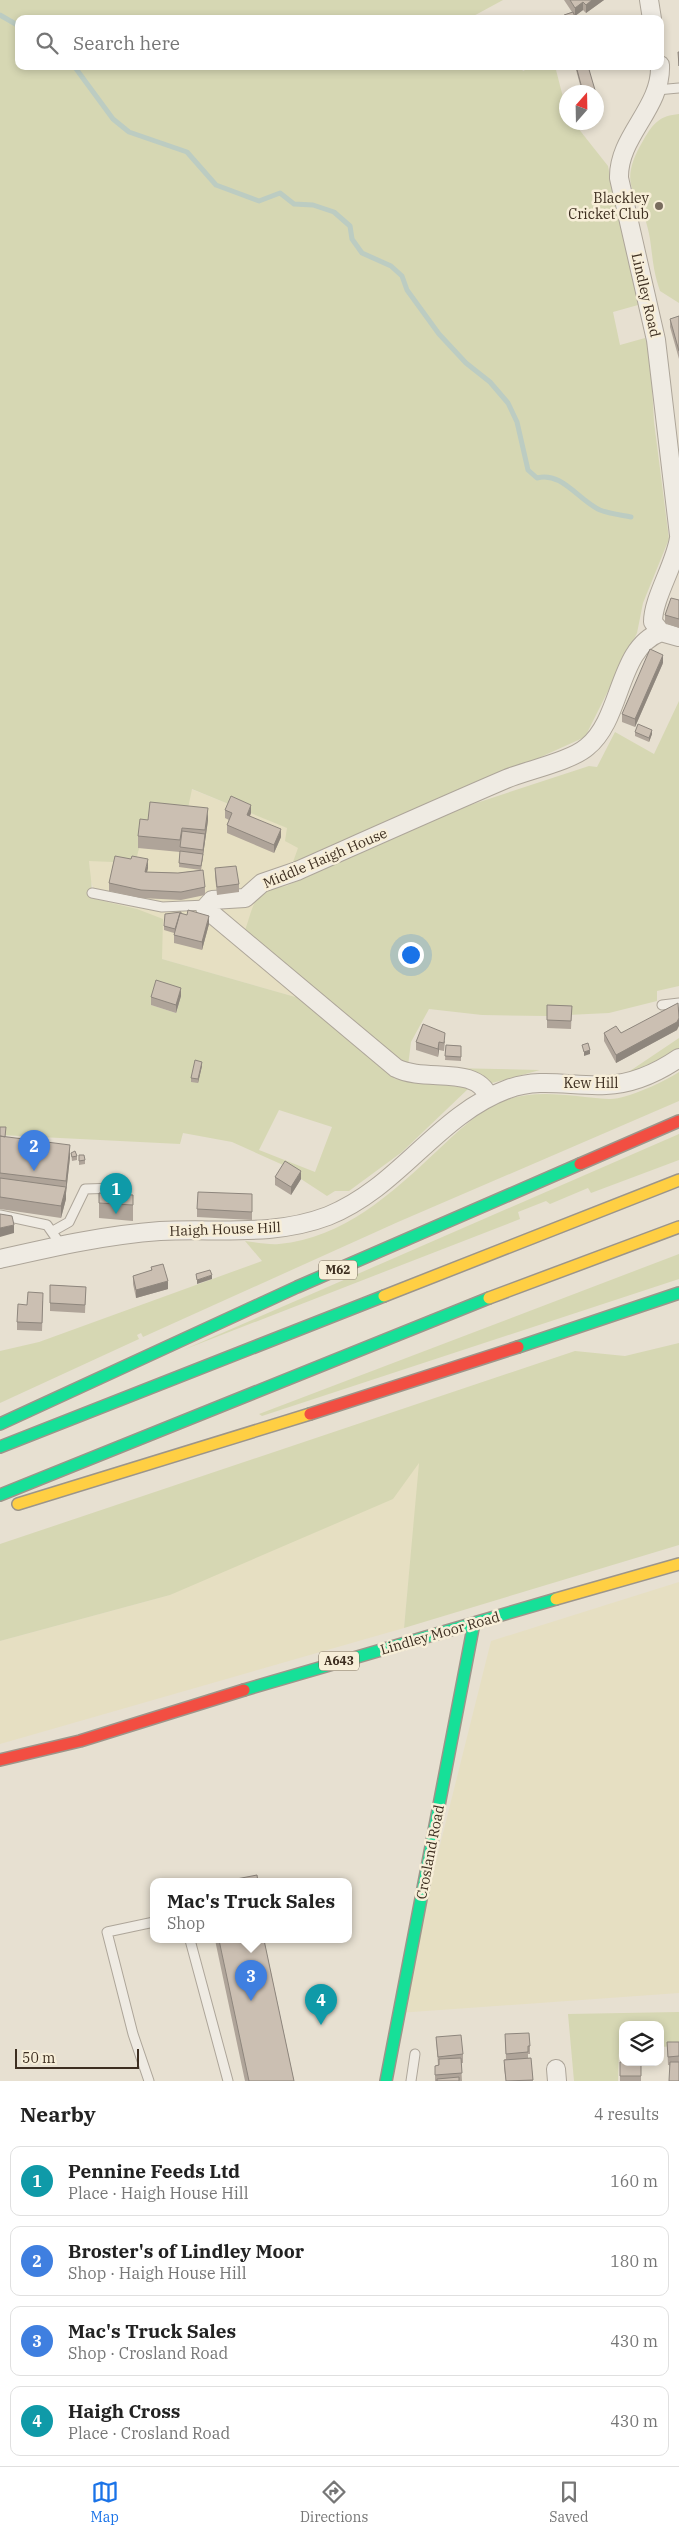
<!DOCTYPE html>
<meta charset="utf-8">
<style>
:root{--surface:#fff;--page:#f2f2f2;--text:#222;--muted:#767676;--line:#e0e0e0;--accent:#1a73e8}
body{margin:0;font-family:"IBM Plex Serif",serif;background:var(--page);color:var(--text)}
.controls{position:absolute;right:15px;bottom:15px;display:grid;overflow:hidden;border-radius:10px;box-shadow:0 2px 8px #0003}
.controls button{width:45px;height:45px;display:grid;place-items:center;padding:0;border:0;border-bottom:1px solid var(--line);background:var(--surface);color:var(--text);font:25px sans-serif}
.compass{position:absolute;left:559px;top:85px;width:45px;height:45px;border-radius:50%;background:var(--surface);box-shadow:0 2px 8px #0003;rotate:20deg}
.scale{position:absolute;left:15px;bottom:12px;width:124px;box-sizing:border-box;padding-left:5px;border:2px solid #3d2e20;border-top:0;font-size:14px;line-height:18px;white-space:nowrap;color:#3d2e20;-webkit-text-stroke:4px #f7eed8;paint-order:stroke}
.you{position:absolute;left:410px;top:954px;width:18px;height:18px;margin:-12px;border:4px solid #fff;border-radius:50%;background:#1a73e8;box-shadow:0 0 0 8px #1a73e833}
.badge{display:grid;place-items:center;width:32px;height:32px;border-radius:50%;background:var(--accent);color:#fff;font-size:16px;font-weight:700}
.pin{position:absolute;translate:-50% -41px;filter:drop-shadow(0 1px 2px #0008)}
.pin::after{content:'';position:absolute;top:26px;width:18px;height:15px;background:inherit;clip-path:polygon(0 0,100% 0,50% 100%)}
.popup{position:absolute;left:150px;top:1878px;width:202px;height:65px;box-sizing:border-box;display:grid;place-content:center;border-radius:10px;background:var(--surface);filter:drop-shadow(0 1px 4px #0005);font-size:16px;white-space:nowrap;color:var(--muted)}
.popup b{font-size:19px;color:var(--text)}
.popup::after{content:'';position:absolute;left:50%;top:100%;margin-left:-10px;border:10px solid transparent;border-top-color:var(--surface)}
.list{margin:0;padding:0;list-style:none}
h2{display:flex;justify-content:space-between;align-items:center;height:65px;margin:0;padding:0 20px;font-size:21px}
h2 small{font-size:16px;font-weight:400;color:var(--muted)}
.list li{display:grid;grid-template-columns:32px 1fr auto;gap:15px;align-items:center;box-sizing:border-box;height:70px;margin:0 10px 10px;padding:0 10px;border:1px solid var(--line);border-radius:10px}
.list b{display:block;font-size:19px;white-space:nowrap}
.list p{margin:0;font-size:16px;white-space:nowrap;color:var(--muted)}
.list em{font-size:16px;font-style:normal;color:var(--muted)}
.icon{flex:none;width:28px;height:28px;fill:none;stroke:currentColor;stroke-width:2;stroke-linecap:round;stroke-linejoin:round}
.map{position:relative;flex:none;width:679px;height:2081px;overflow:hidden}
.search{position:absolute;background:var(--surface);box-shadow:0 2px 8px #0003;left:15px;right:15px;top:15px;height:55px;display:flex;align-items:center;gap:12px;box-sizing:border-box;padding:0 18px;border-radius:10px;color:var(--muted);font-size:19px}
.sheet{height:385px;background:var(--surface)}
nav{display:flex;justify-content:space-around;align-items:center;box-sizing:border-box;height:70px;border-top:1px solid var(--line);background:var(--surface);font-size:14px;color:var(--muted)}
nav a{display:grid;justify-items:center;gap:2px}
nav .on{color:var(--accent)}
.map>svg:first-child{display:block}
</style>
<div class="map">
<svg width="679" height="2081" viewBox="0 0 679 2081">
<rect width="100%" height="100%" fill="#e7e0d1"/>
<!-- farmland -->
<path fill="#e6dfc2" d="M191,789L288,828L298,848L307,876L286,886L275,887L306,1000L162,959L137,909L91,898L93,887L90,879L89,860L136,863L140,831L186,818Z
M420,1462L404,1628L0,1744V1641L170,1595Z
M679,1582V1993L398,2013L491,1641Z"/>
<!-- green -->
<path fill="#d6d7b3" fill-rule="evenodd" d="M0,0H503L468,19H19V66H520L523,71L534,66H555L566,109V122L574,123L608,166L617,212L639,286L637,294L638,305L613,312L620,345L645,338L650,351L654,422L669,539L643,603L637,633L585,737L302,865L293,862L298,848L285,841L287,828L192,789L186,818C156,829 141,827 136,863L89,861C90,874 93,886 91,898L137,909L163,919L162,959L306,1000L395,1079L469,1088L402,1152L349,1191H335L327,1196L301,1179L292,1169L232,1142L183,1133L180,1144L0,1135ZM181,996L176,1013L151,1005ZM279,1110L332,1127L315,1172L259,1150Z
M679,114V303L660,291C653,270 653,260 650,239C643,191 613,191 644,139C654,122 660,116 679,114Z
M679,701V986L657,991V1001L609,1013L547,1016L482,1015L429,1009L411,1042L408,1066L397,1062L244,933C255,904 251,890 286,886L461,808L589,766L597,767L615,732L654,754Z
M679,1038V1049L666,1058L624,1075Z
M449,1068L540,1070L492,1083Z
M679,1072V1101L398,1222L143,1337L141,1333L137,1335L139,1339L0,1403V1351L39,1342L262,1261L245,1241C255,1242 268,1245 279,1244C344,1238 392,1193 438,1150C456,1133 477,1112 501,1102C536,1087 573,1097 609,1099C626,1100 665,1081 679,1072Z
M679,1134V1160L591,1193L588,1188L550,1204L546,1201L518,1212L520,1219L183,1350Z
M679,1254V1279L262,1416L259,1414Z
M679,1343V1545L404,1628L419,1463L393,1499L170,1595L0,1641V1544L575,1351L625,1356Z
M679,2012V2046L660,2047V2025H623V2047L619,2048L618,2081H574L568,2014Z"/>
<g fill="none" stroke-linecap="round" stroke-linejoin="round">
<!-- stream -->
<path stroke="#bcccc2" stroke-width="5" d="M0,15L19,26
M74,66L113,119L129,132L187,152L216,185L259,201L280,193L294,204L313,205L334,212L350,226L352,239L362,253L391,266L402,276L407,290L439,334L466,363L490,382L508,403L517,422L528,470L537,478C562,471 579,501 600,510C610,514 621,515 631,517"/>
<defs>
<path id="lane" d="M657,90L679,88
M92,893L162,907L206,905
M662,1005L679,1003
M0,1215L47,1225L61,1245
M53,1231L69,1222L85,1189L118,1188
M190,1940L228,2081
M149,2081L133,2034L107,1932L154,1922
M411,2081L415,2054"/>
<path id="street" d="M649,0L652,19
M660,65C662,108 618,136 619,178L656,340L679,535
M661,632L653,622C653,598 675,565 679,538
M661,632L679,637
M489,1097C475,1064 426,1083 396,1068L205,908L212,900L245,898L262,883L297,871C367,840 436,809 506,779C528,770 571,761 587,747C623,718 617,648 661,632
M0,1259C53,1247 105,1235 160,1231C217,1228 273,1237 328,1216C400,1187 437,1115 508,1089C541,1077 573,1087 606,1085C633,1084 657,1073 679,1058
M556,2069L557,2081"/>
<path id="fast" d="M518,1347L679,1293
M0,1424L297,1287L580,1164
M0,1447L384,1296
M0,1495L489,1298
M244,1690L556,1599
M386,2081L474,1623"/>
<path id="slow" d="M384,1296L679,1180
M489,1298L679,1227
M18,1504L310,1414
M556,1599L679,1564"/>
<path id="jam" d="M580,1164L679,1121
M310,1414L518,1347
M0,1760L80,1741L244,1690"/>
</defs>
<!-- lane casing -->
<use href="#lane" stroke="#ada599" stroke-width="11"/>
<!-- street casing -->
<use href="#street" stroke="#ada599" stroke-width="20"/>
<!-- fast casing -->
<use href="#fast" stroke="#9c958a" stroke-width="14"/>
<!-- slow casing -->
<use href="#slow" stroke="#9c958a" stroke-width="14"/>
<!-- jam casing -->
<use href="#jam" stroke="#9c958a" stroke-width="14"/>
<!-- lane -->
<use href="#lane" stroke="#efebe3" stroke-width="9"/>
<!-- street -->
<use href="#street" stroke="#efebe3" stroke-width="18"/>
<!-- fast -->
<use href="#fast" stroke="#16e098" stroke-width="11"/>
<!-- slow -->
<use href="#slow" stroke="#ffcf43" stroke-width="11"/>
<!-- jam -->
<use href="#jam" stroke="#f24e42" stroke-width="11"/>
</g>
<!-- wall -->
<path fill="#afa499" d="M564,0H604L586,13L583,10L575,16L576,19H564V15L572,12Z
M575,66H588L595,92H582Z
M679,316V359L670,327V319Z
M679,600V628L665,623V615Z
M663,663L635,727L622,722V714Z
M635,732L652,734L649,742L635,736Z
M225,810L251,813L250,816L281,837L274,853L227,833V825L229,820L225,818Z
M148,820H208L201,870L205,887V895L181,900L141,898L109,891V883L148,868L147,872L178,873L201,870L179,867L180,852L138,848V836Z
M215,868L239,884V892L217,895L215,876Z
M181,914L209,924L202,950L174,943V933L164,930V926Z
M181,996L176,1013L151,1005V997Z
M547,1005L572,1006L571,1029L547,1028Z
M677,1030L616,1063L604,1041V1033H621Z
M445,1041L444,1051L439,1050L438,1057L416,1050V1042Z
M446,1045L461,1046V1061L445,1060Z
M202,1066L198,1083L191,1082V1078Z
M0,1127L6,1137L70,1157L66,1193V1199L61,1218L0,1209Z
M71,1153L77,1156V1160L72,1161Z
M79,1155L85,1160V1164L79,1165Z
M275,1177L301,1179L291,1195L275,1185Z
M252,1194V1220L197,1217V1209Z
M133,1195V1221L99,1218V1203Z
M151,1267L168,1289L136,1298L133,1284V1276L151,1271Z
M50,1285L86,1287L85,1313L50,1311Z
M43,1301L42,1331L17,1330V1322L27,1305Z
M215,1940H264L294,2081H245Z
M505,2034L530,2046V2054H528V2058H531L533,2081H506L504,2068V2060L506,2059Z
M436,2037L463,2054V2063H461L462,2081H435V2066L439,2065H438Z
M667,2042H679V2081L669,2065H668Z
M620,2062H646V2066H641V2081H620Z"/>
<!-- shaded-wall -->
<path fill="#8e867d" d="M592,0H604L586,13V5Z
M583,2V10L575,16V8Z
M595,90V92H585Z
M663,655V663L635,727V719Z
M652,730V734L649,742V738Z
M251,805V813L247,823V815Z
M208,808V820L201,870L203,850Z
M281,829V837L274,853V845Z
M148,859V868L145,880V872Z
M209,916V924L202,950V942Z
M181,988V996L176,1013V1005Z
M679,1018V1026L677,1030L616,1063V1055Z
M439,1042V1050L438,1057V1049Z
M590,1050V1054L584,1056V1052Z
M202,1062V1066L198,1083V1079Z
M70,1145V1157L66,1193V1181Z
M301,1171V1179L291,1195V1187Z
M66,1187V1199L61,1218V1206Z
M14,1225V1233L0,1237V1228Z
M212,1275V1279L197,1284V1280Z
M168,1281V1289L136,1298V1290Z"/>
<!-- building -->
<path fill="#cbbfb2" stroke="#8e867d" d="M570,0H592L586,5L583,2L575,8Z
M573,12L576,19H566L564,15Z
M678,52H679V66Z
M576,66H588L595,90L583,92Z
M679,316V351L670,319Z
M671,598L679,600V619L665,615Z
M650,649L663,655L635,719L622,714Z
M638,724L652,730L649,738L635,732Z
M231,796L251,805L247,815L281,829L274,845L227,825L232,813L225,810Z
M150,802L208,808L205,830L182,828L180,840L138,836L140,819L148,820Z
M182,831L205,834L203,850L180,847Z
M180,851L203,854L201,866L179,863Z
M115,856L131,859L132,856L148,859L145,872L178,873L203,870L205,887L181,892L141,890L109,883Z
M236,866L239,884L217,887L215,868Z
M188,910L209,916L202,942L174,935L180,913L187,915Z
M181,912V914L180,913L175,929L164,926L165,914Z
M156,980L181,988L176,1005L151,997Z
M678,1003L679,1018L677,1022L616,1055L604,1033L616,1026L621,1033Z
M547,1005L572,1006L571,1021L547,1020Z
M423,1024L445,1033L444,1043L439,1042L438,1049L416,1042Z
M588,1043L590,1050L584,1052L582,1045Z
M446,1045L461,1046V1057L445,1056Z
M195,1060L202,1062L198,1079L191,1078Z
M0,1127H6L5,1137L0,1136Z
M0,1136L70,1145L66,1181L0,1173Z
M75,1151L77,1156L72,1157L71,1153Z
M79,1155H84L85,1160L79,1161Z
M285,1161L301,1171L291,1187L275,1177Z
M0,1178L66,1187L61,1206L0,1197Z
M198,1192L252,1194V1212L197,1209Z
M99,1193L133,1195V1205L99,1203Z
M0,1214L12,1216L14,1225L0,1228Z
M163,1264L168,1281L136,1290L133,1276L152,1270L151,1267Z
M210,1270L212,1275L197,1280L196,1274Z
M50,1285L86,1287L85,1305L50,1303Z
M28,1292L43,1293L42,1323L17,1322L18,1304L27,1305Z
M257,1875L258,1882H221Z
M219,1940H264L294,2081H249Z
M529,2033L530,2046H528V2052L506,2054L505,2034Z
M461,2035L463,2054L438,2057L436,2037Z
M667,2042H679V2056L668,2057Z
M461,2058L462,2073L435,2075V2066L439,2065V2059Z
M531,2058L533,2080L506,2081L504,2060Z
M620,2062H641V2076H620Z
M670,2062H679V2081H669Z
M459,2077V2081H437V2079Z"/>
<!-- markers -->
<circle fill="#786c5e" stroke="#f7eed8" stroke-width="2" cx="659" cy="206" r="5"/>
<g text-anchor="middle" stroke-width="5" stroke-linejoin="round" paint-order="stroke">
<!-- shield labels -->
<g fill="#f7eed8" stroke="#756857" stroke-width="1">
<rect x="319" y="1260.5" width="38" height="19" rx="4"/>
<rect x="319" y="1651.5" width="40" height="19" rx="4"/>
</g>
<g font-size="12" font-weight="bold" fill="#3d2e20">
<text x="338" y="1274">M62</text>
<text x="339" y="1665">A643</text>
</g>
<!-- poi labels -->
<g font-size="14" fill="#3d2e20" stroke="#f7eed8" text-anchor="end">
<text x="649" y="203">Blackley<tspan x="649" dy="16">Cricket Club</tspan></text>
</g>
<!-- street labels -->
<g font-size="14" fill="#3d2e20" stroke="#f7eed8">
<text transform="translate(646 295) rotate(77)" y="5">Lindley Road</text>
<text transform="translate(325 858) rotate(-23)" y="5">Middle Haigh House</text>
<text x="591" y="1088">Kew Hill</text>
<text transform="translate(225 1229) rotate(-2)" y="5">Haigh House Hill</text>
<text transform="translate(440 1633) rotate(-16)" y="5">Lindley Moor Road</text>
<text transform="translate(430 1852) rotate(-79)" y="5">Crosland Road</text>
</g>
</g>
</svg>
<div class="controls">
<button><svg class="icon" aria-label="layers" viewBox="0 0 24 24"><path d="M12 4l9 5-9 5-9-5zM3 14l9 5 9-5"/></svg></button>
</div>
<svg class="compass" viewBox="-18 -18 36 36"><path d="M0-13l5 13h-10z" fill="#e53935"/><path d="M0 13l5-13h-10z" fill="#767676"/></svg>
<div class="scale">50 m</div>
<div class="you"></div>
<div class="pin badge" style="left:116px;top:1214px;background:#0f9aa8">1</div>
<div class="pin badge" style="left:34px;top:1171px;background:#3f7fe0">2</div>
<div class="pin badge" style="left:251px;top:2001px;background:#3f7fe0">3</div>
<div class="popup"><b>Mac's Truck Sales</b>Shop</div>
<div class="pin badge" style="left:321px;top:2025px;background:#0f9aa8">4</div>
<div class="search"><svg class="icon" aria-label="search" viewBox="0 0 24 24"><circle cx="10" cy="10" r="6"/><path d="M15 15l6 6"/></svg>Search here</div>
</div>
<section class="sheet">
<h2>Nearby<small>4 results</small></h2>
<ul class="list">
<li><span class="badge" style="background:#0f9aa8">1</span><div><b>Pennine Feeds Ltd</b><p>Place · Haigh House Hill</p></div><em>160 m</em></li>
<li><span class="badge" style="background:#3f7fe0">2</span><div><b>Broster's of Lindley Moor</b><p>Shop · Haigh House Hill</p></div><em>180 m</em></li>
<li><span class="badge" style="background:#3f7fe0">3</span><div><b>Mac's Truck Sales</b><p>Shop · Crosland Road</p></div><em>430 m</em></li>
<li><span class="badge" style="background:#0f9aa8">4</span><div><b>Haigh Cross</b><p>Place · Crosland Road</p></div><em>430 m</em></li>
</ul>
</section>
<nav>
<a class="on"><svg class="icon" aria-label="map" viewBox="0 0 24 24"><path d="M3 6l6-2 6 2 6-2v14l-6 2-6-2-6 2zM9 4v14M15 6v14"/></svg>Map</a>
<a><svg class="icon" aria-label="directions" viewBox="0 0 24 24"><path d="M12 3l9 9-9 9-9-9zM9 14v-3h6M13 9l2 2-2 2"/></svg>Directions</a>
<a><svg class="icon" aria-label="saved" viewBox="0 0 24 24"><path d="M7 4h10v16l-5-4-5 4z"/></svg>Saved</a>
</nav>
